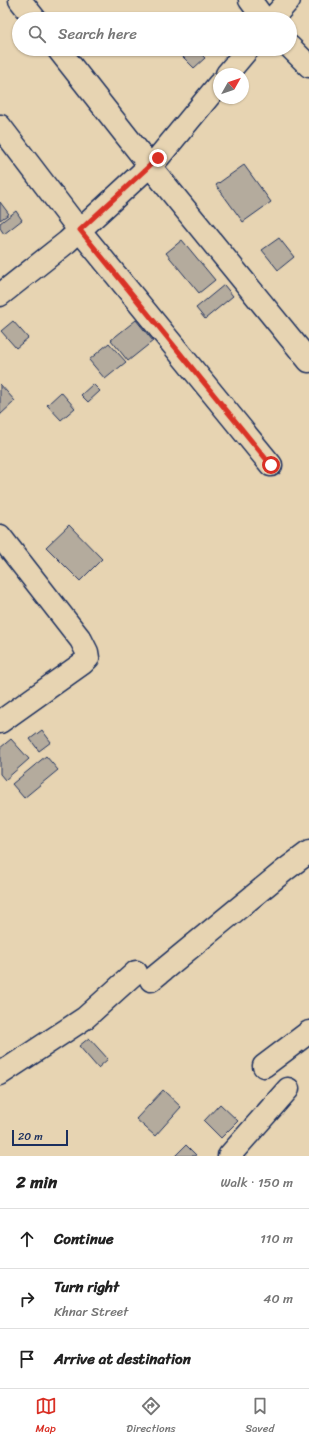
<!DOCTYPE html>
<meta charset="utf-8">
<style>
:root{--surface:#fff;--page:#f6f6f6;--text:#222;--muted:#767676;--line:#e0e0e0;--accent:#d93025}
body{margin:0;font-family:Sriracha,sans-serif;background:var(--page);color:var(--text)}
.compass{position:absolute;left:213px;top:68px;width:36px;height:36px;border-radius:50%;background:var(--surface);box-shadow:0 1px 3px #0004;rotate:50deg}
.scale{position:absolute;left:12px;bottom:10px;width:56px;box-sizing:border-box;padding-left:4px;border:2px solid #1b2f5e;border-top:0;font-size:11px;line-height:14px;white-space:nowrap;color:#1b2f5e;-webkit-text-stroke:3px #e7d4b2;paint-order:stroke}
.stop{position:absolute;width:12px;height:12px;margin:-9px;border:3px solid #d93025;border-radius:50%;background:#fff}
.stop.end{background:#d93025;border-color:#fff;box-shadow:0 1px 4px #0008}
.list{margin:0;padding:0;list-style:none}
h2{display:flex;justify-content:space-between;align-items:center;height:52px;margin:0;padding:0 16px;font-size:17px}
h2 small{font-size:13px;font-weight:400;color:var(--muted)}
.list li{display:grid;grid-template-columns:26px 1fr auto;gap:12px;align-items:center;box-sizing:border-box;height:60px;padding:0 16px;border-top:1px solid var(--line)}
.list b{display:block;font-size:15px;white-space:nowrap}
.list p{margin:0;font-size:13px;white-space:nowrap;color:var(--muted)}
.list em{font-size:13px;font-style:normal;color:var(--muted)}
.icon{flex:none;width:22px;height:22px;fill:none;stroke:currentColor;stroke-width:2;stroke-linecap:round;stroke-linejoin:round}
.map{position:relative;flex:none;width:309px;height:1156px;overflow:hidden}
.search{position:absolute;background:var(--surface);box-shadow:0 1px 3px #0004;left:12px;right:12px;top:12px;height:44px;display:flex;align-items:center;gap:10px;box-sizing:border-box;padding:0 14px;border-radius:22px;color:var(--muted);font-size:15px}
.sheet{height:232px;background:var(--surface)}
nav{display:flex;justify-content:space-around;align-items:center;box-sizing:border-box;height:56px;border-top:1px solid var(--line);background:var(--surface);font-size:11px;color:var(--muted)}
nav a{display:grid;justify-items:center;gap:2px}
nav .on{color:var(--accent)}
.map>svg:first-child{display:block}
</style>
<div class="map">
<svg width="309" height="1156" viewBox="0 0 309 1156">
<rect width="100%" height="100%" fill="#e7d4b2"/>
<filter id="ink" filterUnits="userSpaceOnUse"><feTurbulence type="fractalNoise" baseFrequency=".025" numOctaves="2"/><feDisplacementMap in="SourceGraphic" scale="8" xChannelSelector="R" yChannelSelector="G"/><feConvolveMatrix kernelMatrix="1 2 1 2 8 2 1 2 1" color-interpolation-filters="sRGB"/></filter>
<g filter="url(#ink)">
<!-- building -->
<path fill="#b4ab9d" stroke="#1b2f5e" d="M190,49H196L205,58L194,68L182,56Z
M244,165L271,202L243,222L216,185Z
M0,202L9,214L0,220Z
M16,211L22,220L4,234L0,228V223Z
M279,238L294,257L278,270L262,250Z
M182,240L215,280L199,293L166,253Z
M224,285L233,296L205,319L196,308Z
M136,320L153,341L128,361L111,340Z
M13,321L28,338L16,348L1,331Z
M109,343L126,362L105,379L89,360Z
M0,384L15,401L0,415Z
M93,384L100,391L88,402L81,395Z
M61,392L75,408L61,420L47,405Z
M69,525L102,559L80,581L46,547Z
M42,730L51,742L39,751L30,739Z
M11,739L29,759L5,780L0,774V748Z
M46,756L58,770L24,798L12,784Z
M89,1038L108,1059L98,1068L79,1046Z
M163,1090L181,1107L155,1136L136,1119Z
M220,1104L238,1121L221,1138L204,1121Z
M186,1145L197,1156H175Z"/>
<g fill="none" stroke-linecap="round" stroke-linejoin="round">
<defs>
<path id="minor" d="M20,0L35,19
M250,0L264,19
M272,19L289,0
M290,47L309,66
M58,49L150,166L309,361
M227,74L248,49
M0,126L80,231L271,465
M0,295L67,242L158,158L219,84
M0,536L81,640L87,652L88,658L83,663L0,722
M151,980L285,870L309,852
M264,1066L309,1032
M0,1074L85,1018L136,972
M229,1156L288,1089"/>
</defs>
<!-- minor casing -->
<use href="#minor" stroke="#1b2f5e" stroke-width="25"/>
<!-- minor -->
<use href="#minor" stroke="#e7d4b2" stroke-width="22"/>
</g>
</g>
<g fill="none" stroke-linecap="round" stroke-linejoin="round" filter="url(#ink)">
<!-- route -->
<path stroke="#d93025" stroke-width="5" d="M158,158L80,230L271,465"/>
</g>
</svg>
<svg class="compass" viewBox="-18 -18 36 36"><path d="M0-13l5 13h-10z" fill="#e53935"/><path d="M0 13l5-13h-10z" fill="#767676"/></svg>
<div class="scale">20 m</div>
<div class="stop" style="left:271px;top:465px"></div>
<div class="stop end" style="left:158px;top:158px"></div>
<div class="search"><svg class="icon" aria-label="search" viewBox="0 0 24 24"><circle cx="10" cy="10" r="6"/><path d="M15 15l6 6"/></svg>Search here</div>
</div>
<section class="sheet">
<h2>2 min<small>Walk · 150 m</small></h2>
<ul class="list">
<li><svg class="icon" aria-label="ahead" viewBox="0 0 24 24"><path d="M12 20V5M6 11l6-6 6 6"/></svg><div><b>Continue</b></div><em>110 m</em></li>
<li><svg class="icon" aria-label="right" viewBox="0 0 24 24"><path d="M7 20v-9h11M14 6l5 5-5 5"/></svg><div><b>Turn right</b><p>Khnar Street</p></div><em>40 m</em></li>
<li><svg class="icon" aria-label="arrive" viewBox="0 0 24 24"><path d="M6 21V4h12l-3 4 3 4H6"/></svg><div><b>Arrive at destination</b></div></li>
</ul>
</section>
<nav>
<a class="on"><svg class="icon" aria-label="map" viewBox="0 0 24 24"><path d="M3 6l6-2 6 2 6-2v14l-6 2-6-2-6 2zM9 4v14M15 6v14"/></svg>Map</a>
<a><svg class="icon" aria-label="directions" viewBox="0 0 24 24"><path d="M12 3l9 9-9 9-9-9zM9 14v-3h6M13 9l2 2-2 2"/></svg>Directions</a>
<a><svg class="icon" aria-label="saved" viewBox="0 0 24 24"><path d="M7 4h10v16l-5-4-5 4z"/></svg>Saved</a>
</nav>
